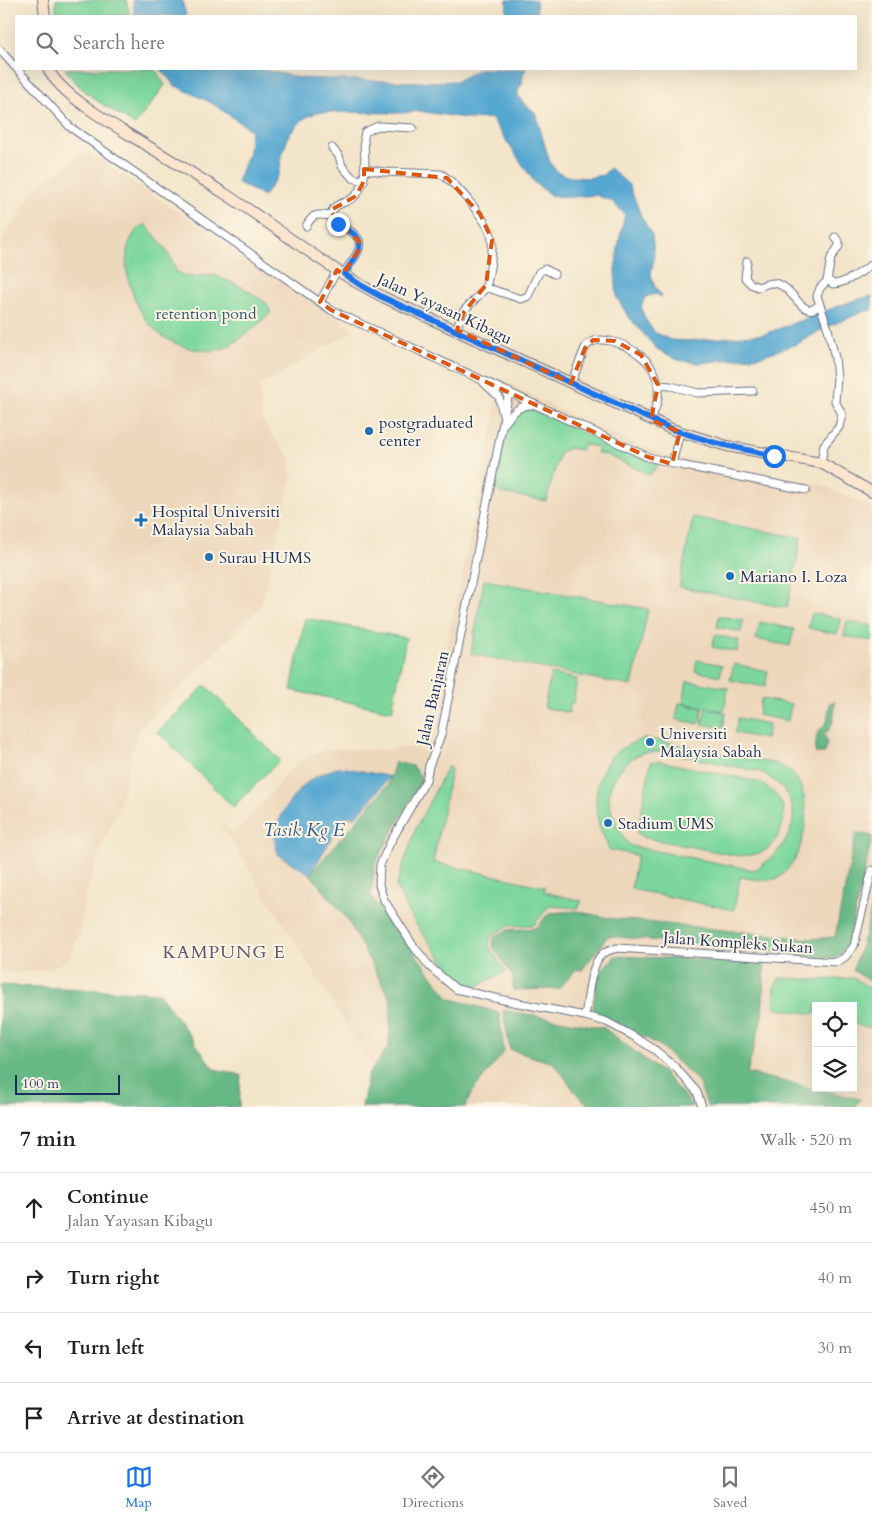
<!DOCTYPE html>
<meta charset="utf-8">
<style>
:root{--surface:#fff;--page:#f2f2f2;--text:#202124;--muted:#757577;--line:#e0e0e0;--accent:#1a73e8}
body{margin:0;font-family:Cardo,serif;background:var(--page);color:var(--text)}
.controls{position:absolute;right:15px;bottom:15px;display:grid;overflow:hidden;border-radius:0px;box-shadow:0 5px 20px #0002}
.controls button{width:45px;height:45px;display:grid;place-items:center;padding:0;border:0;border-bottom:1px solid var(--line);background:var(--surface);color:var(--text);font:25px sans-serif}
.scale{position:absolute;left:15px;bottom:12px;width:105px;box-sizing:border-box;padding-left:5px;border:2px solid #1b2f5e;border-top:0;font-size:14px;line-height:18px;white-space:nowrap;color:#1b2f5e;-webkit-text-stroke:4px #fcf5e5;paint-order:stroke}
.stop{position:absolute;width:15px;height:15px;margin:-11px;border:4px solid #1a73e8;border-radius:50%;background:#fff}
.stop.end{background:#1a73e8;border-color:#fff;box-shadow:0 1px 5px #0008}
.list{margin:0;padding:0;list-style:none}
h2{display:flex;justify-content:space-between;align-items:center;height:65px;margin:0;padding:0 20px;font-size:21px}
h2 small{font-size:16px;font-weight:400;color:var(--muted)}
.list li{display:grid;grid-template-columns:32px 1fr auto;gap:15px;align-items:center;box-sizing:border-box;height:70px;padding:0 20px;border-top:1px solid var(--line)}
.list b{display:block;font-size:19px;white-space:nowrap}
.list p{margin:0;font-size:16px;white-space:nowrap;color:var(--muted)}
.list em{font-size:16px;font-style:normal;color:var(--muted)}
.icon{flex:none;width:28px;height:28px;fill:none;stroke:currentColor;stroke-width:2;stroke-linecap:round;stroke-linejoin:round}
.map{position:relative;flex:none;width:872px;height:1107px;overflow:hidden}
.search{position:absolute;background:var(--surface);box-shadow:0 5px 20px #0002;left:15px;right:15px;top:15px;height:55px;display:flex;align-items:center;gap:12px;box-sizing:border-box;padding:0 18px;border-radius:0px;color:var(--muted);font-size:19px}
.sheet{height:345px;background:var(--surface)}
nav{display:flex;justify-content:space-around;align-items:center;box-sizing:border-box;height:70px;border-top:1px solid var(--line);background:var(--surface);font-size:14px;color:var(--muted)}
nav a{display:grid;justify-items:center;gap:2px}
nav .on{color:var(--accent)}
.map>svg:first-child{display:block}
</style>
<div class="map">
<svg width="872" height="1107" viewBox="0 0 872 1107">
<rect width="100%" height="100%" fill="#fcf5e5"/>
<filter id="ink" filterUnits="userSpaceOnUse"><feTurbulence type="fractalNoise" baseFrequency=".02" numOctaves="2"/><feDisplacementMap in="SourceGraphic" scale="10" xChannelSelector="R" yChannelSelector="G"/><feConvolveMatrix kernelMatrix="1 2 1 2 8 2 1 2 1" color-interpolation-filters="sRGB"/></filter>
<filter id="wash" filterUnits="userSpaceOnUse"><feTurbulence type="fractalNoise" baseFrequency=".0096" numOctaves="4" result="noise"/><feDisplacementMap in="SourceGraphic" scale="20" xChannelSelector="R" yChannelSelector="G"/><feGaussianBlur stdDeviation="1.12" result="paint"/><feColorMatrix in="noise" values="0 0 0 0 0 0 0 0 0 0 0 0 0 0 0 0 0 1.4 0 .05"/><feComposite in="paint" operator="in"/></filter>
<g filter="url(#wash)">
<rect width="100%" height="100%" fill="#f3e5ca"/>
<!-- built -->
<path fill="#edd7bb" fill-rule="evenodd" d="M87,151L354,330L259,386L262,421L291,459L292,477L260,607L138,731L125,778L120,804L102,844L84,900L80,931L69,958L51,969L0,974V244L35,187Z
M499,378L538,399L606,432L665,455L753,473L820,484L872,507V1107H398L219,821L234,834L274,790L285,775L296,764L316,753L331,749L387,750L425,745L427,743L494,420ZM816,1006H853V1088H816Z"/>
<!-- green -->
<path fill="#7dd79d" stroke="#4c837e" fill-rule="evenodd" d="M56,0H126L130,16H56Z
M65,69H155L165,85L135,125C111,109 81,94 65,69Z
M145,224C158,238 170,253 176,271L186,277L215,275L244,288L266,303L271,313C260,322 235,346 221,349C199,354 170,345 154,329C134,309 117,262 132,237C136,231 138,227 145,224Z
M520,409L532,410L635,456L659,464L650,475L607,455L598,454L597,447L583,444L581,450L569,448L560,452L546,501L500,493L495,487L507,428L512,416Z
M693,517L801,538L787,608L679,587Z
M484,580L648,609L632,686L471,654Z
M812,613L841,619L837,634L808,628Z
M719,616L743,620L741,632L717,627Z
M305,618L406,638L392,711L291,690Z
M847,621L872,626V641L844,636Z
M760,622L794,629L790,646L756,639Z
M715,635L739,640L737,652L712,647Z
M697,660L722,665L720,676L695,671Z
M734,664L768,671L765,687L730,680Z
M551,674L577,679L573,704H570L569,713L544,707Z
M687,681L728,688L724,711L683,703Z
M205,685L280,760L233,807L158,732Z
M761,699L791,704L788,721L758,715Z
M679,703L703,708L699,724L676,719Z
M706,708L726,713L723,728L702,724Z
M738,718L769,724L766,739L735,733Z
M645,738L777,764C782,767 790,770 793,774C813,795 807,847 789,867C786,871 782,876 778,878C765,882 753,879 740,877L734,910L631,889L637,855L609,850C606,841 601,833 599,824C593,801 596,776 611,757C619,748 634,742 645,738ZM654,752H666L761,772C812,799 797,845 754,870L631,846C623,839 620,831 615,820C612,812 608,803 609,794C612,777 626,759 643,753C646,752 651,752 654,752Z
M659,761L759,782C767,787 775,793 780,800C789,816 780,840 766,850C758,855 748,855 739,856L646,838L637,833L651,762Z
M448,766L451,770L433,862L545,887L544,892L582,901L578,908L549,906L534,925L508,926L491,936L489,946L506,972L466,991L423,934L408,912L396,886L416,828Z
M779,978L820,980L853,978L872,989V1028L853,1024V1006H816V1014L777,1009L774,1006L775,986Z"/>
<!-- forest -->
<path fill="#66b884" stroke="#407471" d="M835,701C835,712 834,728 824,734L827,741L825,753H815L817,734L827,722L830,703Z
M395,762L412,766L422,778L375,864L371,896L449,998L499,1013L504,1052L472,1092L465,1107H362L368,1075L389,1046L391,1000L347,919L310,874L388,785Z
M856,833L872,836V838L847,948L835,958L608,936L582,970L576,969L559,989L513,990V977L493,946L494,937L508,930L536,928L549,913L577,911L608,918L810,939L835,937Z
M872,905V983L853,970L867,928Z
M615,956L765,962L762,1017L747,1073L860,1099L855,1107H708L698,1081L659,1045L593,1010L597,975Z
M0,985L159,993L214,1069L241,1075L239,1107H0Z
M503,1010L604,1028L664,1074L687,1099L692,1107H591L576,1093L554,1063L526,1055L510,1049Z"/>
<!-- water -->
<path fill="#56a8d1" stroke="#386c98" d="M133,0H182L186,16H135Z
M507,0H536L537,16H506Z
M161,69H260L300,78L417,82L457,81L479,69H526L523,75L522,84L518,90V96L526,106L535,112L550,163L557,172L570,177L588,178L603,175L610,168L629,185L641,216L652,235L654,255L651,274L654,285L662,297L656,294L645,297L641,307L645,319L654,332L670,340L688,341L765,334L852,301L872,296V311H865L825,328L797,344L761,356L699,363L678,360L657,349L628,316L617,298L615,271L619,241L625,215L612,201L596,195L571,197L552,196L535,183L491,118L470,119L419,111L402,113L317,112L303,119L289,135L282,155L279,174L264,196L257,193L237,182L249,152L251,130L212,103L174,85Z
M341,767L382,775L390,777L356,817L345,816L310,874L279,855C277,850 275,845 275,840C274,819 296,790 312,779C321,773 331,770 341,767Z"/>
</g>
<g filter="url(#ink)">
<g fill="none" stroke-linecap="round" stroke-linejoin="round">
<defs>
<path id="street" d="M0,50L16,68
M17,69L70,127L331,310L648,457L680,465L806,490
M332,148L339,156L342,166L349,174L353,178L364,181
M364,169L384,172L441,174C455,182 491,224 492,240C493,248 489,279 486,286C481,296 470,303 463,312C460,317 458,324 457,330
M306,226C314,213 316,214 331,216
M747,261L745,278L751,284L758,287C763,286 768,282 774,283C794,285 802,322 819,305
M343,274C350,264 367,246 356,236C348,228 339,225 331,216C332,201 348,205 356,195C369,180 364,155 364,137L365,132L378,126L413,128
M828,280L833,284C847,283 861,272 872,264
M485,287L521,299L528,296L539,272L545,269L554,274
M320,302L337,270
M484,383L499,397L503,415
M571,383L585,348C596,331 628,345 641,356C650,363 657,374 658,386C660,398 655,409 651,420
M658,385L671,386L698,393L753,391
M509,392L441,735L429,766L426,780L390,843L380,865L379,885L384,900L412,944L430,967L456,989L508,1001L585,1016L607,1022L633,1036L655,1050L676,1068L697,1092L702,1107
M505,423C512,413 519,405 532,405
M821,463L824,445L839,427L842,414L835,401L837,378L835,358L828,329L817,296L820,288L827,281L831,258L839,246V242L835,237
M672,464L680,432
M585,1016C588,1000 590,965 602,954C606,951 612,950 617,948L837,962L845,957L854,946L872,870"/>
<path id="secondary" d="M43,0L45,16
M48,69C62,97 119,128 146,145C173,161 200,178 227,195C279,229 327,268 383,297L674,430L727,446L821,463L872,492"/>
</defs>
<!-- street casing -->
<use href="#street" stroke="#676f84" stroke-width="9"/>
<!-- secondary casing -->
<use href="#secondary" stroke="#676f84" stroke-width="12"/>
<!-- street -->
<use href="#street" stroke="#fff" stroke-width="7"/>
<!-- secondary -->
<use href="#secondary" stroke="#fbe5cf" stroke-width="10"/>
</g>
</g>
<g fill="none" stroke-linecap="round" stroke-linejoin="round" filter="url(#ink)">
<!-- route -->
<path stroke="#1a73e8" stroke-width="6" d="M338,224C343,227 350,231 355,235C368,246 350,264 344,274L362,286L382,297L674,430L716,443L774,456"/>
</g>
<!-- marked area -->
<path fill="none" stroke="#de5710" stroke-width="4" stroke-dasharray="10 6" stroke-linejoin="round" d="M364,169L447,178L480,214L492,240L486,285L464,312L457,330L571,383L585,348L593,340L615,341L641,355L658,385L651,420L680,432L672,464L648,457L331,310L320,302L337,270L343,274L360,248L359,241L338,224L331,210L356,196L364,181Z"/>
<!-- markers -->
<g fill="#1f6fb2" stroke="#fcf5e5" stroke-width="2">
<circle cx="369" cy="431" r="5"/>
<path d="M138.5 512.5h5v5h5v5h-5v5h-5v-5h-5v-5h5z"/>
<circle cx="209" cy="557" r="5"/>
<circle cx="730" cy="576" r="5"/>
<circle cx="650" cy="742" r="5"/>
<circle cx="608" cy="823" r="5"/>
</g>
<g text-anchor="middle" stroke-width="4" stroke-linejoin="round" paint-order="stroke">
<!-- street labels -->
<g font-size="16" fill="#1b2f5e" stroke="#fcf5e5">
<text transform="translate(445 308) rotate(25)" y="6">Jalan Yayasan Kibagu</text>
<text transform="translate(432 698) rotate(-77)" y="6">Jalan Banjaran</text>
<text transform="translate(738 942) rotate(4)" y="6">Jalan Kompleks Sukan</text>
</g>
<!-- park labels -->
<g font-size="16" fill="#34596e" stroke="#fcf5e5">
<text x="206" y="319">retention pond</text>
</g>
<!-- poi labels -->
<g font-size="16" fill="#1b2f5e" stroke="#fcf5e5" text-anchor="start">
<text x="379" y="428">postgraduated<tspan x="379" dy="18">center</tspan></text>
<text x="152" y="517">Hospital Universiti<tspan x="152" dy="18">Malaysia Sabah</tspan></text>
<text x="219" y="563">Surau HUMS</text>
<text x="740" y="582">Mariano I. Loza</text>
<text x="660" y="739">Universiti<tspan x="660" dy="18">Malaysia Sabah</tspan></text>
<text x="618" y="829">Stadium UMS</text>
</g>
<!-- water labels -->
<g font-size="18" font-style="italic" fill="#305986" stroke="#fcf5e5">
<text x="304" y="836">Tasik Kg E</text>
</g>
<!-- neighbourhood labels -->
<g font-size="18" letter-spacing="1" fill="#64576d" stroke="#fcf5e5">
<text x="224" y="958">KAMPUNG E</text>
</g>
</g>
</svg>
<div class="controls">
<button><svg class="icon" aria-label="locate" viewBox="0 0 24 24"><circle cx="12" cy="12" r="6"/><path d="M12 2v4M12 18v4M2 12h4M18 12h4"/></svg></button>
<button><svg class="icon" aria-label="layers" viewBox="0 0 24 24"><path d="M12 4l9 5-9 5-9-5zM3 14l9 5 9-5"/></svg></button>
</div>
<div class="scale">100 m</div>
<div class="stop" style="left:774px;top:456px"></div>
<div class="stop end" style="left:338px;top:224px"></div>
<div class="search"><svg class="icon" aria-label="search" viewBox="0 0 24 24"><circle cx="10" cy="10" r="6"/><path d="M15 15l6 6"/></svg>Search here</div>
</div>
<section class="sheet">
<h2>7 min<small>Walk · 520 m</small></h2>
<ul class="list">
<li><svg class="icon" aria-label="ahead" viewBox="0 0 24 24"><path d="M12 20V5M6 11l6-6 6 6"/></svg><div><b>Continue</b><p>Jalan Yayasan Kibagu</p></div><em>450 m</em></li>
<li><svg class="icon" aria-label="right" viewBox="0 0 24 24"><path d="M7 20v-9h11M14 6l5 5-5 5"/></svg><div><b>Turn right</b></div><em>40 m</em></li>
<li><svg class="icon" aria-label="left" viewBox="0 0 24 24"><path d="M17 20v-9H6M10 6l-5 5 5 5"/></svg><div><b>Turn left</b></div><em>30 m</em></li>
<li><svg class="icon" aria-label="arrive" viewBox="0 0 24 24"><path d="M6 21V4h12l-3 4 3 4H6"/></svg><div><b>Arrive at destination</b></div></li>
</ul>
</section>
<nav>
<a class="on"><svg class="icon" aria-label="map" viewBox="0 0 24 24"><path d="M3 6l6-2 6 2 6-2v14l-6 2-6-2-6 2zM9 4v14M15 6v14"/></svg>Map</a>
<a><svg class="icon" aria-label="directions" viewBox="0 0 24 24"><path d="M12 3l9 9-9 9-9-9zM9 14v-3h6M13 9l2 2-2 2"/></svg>Directions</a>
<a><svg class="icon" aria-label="saved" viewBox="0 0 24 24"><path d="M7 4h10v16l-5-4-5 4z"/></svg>Saved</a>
</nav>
